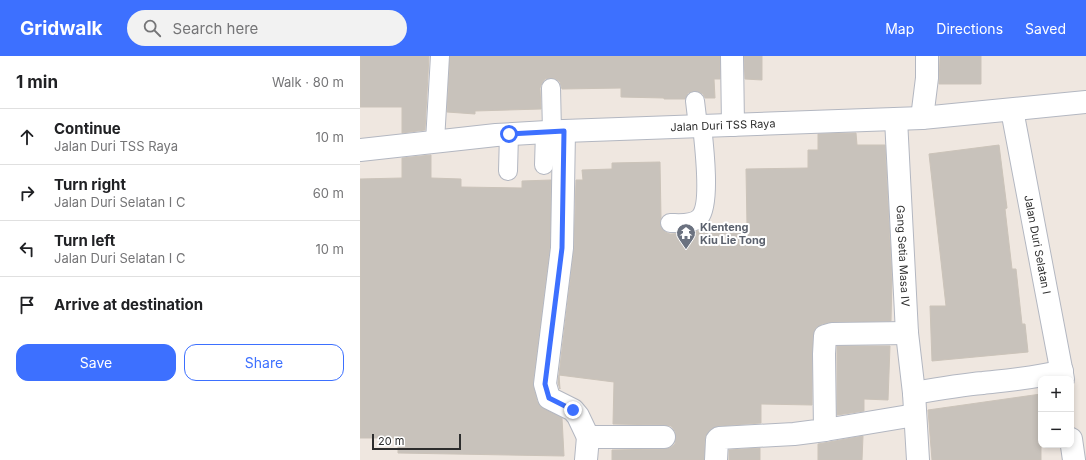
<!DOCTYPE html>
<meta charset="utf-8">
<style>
:root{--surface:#fff;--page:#f2f2f2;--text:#202124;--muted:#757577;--line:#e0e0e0;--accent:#3d70ff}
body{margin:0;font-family:Inter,sans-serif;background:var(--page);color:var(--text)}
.controls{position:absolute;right:12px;bottom:12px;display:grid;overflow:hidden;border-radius:8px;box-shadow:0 2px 6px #0003}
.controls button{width:36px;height:36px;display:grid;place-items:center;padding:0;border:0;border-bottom:1px solid var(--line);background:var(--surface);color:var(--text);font:20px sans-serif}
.scale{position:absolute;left:12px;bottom:10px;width:89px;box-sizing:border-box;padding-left:4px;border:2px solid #2d2d2d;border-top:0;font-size:11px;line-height:14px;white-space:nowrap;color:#2d2d2d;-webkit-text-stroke:3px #fff;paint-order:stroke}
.stop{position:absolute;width:12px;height:12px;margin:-9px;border:3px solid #3d70ff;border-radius:50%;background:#fff}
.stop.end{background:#3d70ff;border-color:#fff;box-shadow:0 1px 4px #0008}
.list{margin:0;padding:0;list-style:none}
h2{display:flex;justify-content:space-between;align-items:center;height:52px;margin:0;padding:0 16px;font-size:17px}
h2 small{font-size:13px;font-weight:400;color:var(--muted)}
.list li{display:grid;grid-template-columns:26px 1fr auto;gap:12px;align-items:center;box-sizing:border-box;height:56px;padding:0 16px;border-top:1px solid var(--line)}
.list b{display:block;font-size:15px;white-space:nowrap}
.list p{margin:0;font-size:13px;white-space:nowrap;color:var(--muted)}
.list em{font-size:13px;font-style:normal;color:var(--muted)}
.actions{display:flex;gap:8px;padding:12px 16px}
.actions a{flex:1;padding:9px 0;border:1px solid var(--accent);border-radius:12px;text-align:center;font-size:14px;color:var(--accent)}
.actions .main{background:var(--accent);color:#fff}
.icon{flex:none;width:22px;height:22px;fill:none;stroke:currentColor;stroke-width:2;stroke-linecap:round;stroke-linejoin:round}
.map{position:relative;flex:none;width:726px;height:404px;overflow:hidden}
header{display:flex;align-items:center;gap:24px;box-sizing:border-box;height:56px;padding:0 20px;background:var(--accent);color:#fff}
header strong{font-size:19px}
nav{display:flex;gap:22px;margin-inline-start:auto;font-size:14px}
.search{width:280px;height:36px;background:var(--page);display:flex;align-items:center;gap:10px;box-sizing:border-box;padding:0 14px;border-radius:22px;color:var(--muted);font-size:15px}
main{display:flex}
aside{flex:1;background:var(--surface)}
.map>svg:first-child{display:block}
</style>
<header>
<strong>Gridwalk</strong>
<div class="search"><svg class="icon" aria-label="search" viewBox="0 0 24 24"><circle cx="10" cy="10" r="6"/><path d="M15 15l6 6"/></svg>Search here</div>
<nav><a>Map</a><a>Directions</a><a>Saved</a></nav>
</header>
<main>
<aside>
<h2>1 min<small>Walk · 80 m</small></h2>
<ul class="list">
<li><svg class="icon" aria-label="ahead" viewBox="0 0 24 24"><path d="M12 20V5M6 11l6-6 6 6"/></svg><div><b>Continue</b><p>Jalan Duri TSS Raya</p></div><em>10 m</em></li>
<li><svg class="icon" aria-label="right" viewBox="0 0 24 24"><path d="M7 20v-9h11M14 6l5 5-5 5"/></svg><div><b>Turn right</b><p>Jalan Duri Selatan I C</p></div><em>60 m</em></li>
<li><svg class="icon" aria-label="left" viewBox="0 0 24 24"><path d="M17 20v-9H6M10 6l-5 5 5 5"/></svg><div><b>Turn left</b><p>Jalan Duri Selatan I C</p></div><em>10 m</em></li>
<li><svg class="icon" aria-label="arrive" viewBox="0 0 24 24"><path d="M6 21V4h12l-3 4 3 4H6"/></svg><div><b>Arrive at destination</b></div></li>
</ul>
<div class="actions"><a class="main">Save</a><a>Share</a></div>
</aside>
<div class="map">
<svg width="726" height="404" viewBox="0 0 726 404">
<rect width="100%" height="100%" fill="#efe7e0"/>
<!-- building -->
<path fill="#c8c2bb" stroke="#cbc3b9" d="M0,0H69L65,74L42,77V51H0Z
M90,0H360V23H354L355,42H345L343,38L339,36L334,35L328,37L325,43H304V42L261,41V32L202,33L200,26L196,23L190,22L185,23L182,27L180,32L181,53L115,55V58L87,56Z
M384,0H402V24L385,23Z
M580,0H621V28H579Z
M496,77L497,89H525L532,223L531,265L472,266L462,268L456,272L453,279L452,297V349L401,348V367L358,370L351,373L345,383L344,404H252V394L304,393L310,392L315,388L316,381L315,375L311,370L304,369L253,368L254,326L199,319L200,333L198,327L214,193L216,124H223L222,114L252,113V107L300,106L301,162L300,167L301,172L305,176L310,178L326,177L337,175L345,170H387L386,113L448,112V94H458V78Z
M639,89L647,152L645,153L652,213H656L662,268H665L668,296L572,305L570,250H586L569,98Z
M71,99V122L101,123V131L162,132V125L191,124L190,191L173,327L177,345L180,350L202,362L204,400L38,397V382H0V123L42,122V102Z
M477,290H530L528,344L504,343V355L477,359Z
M681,338V404H572L568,354Z
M503,380L502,404H458V388Z
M400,392V404H369V394Z"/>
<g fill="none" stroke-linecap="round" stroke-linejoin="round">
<defs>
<path id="lane" d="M191,32L192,76
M335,45L338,70
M75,85L80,0
M184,109L185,76
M148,115L149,78
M310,167C319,167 333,169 340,161C351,148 344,88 342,70"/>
<g id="street">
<path d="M372,0L373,69"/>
<path id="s1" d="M652,54L703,323"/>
<path d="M562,62L567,22V0"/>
<path id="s2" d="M536,63L547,277L554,337L558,404"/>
<path d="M204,75L202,192L185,328L189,342L213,354L218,360L228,381"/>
<path d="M554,337C577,333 600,329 623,327C650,324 676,322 702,315"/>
<path d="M465,374L555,359"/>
<path d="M711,383L714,404"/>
<path d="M226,404L228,381H304"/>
<path d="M356,404L357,384L359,382L434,378L465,374L464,298L465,280L472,278L547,277"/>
</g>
<g id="secondary">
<path id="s3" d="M0,94L136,79L204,75L562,62L726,46"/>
</g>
</defs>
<!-- lane casing -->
<use href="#lane" stroke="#b3b7c1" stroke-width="20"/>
<!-- street casing -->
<use href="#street" stroke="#b3b7c1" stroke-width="24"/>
<!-- secondary casing -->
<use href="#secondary" stroke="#b3b7c1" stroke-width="24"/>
<!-- lane -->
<use href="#lane" stroke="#fff" stroke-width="18"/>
<!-- street -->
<use href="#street" stroke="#fff" stroke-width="22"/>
<!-- secondary -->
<use href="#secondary" stroke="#fff" stroke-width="22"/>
</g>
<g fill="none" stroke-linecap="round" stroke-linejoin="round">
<!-- route -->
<path stroke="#3d70ff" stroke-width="5" d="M149,78L204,75L202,192L185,328L189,342L213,354"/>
</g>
<!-- icons -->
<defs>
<symbol id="temple-pin" viewBox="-11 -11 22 30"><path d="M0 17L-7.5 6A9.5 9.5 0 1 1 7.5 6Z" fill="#6b7280" stroke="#fff"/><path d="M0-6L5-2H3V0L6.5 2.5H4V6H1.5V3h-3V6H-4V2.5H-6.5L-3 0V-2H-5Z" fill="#fff"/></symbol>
</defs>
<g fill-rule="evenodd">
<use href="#temple-pin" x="315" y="166" width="22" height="30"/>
</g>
<g text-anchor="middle" stroke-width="4" stroke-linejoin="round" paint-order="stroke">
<!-- street labels -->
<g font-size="11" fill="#2d2d2d" stroke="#fff">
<text dy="4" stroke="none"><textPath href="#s3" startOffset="364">Jalan Duri TSS Raya</textPath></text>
<text dy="4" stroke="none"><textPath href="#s1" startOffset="137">Jalan Duri Selatan I</textPath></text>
<text dy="4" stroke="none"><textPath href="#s2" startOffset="137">Gang Setia Masa IV</textPath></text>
</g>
<!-- worship labels -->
<g font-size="11" font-weight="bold" fill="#5b616d" stroke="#fff" text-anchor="start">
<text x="340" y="175">Klenteng<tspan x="340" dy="13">Kiu Lie Tong</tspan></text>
</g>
</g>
</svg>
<div class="controls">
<button>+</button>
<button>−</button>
</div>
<div class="scale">20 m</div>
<div class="stop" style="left:149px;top:78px"></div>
<div class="stop end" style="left:213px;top:354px"></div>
</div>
</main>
